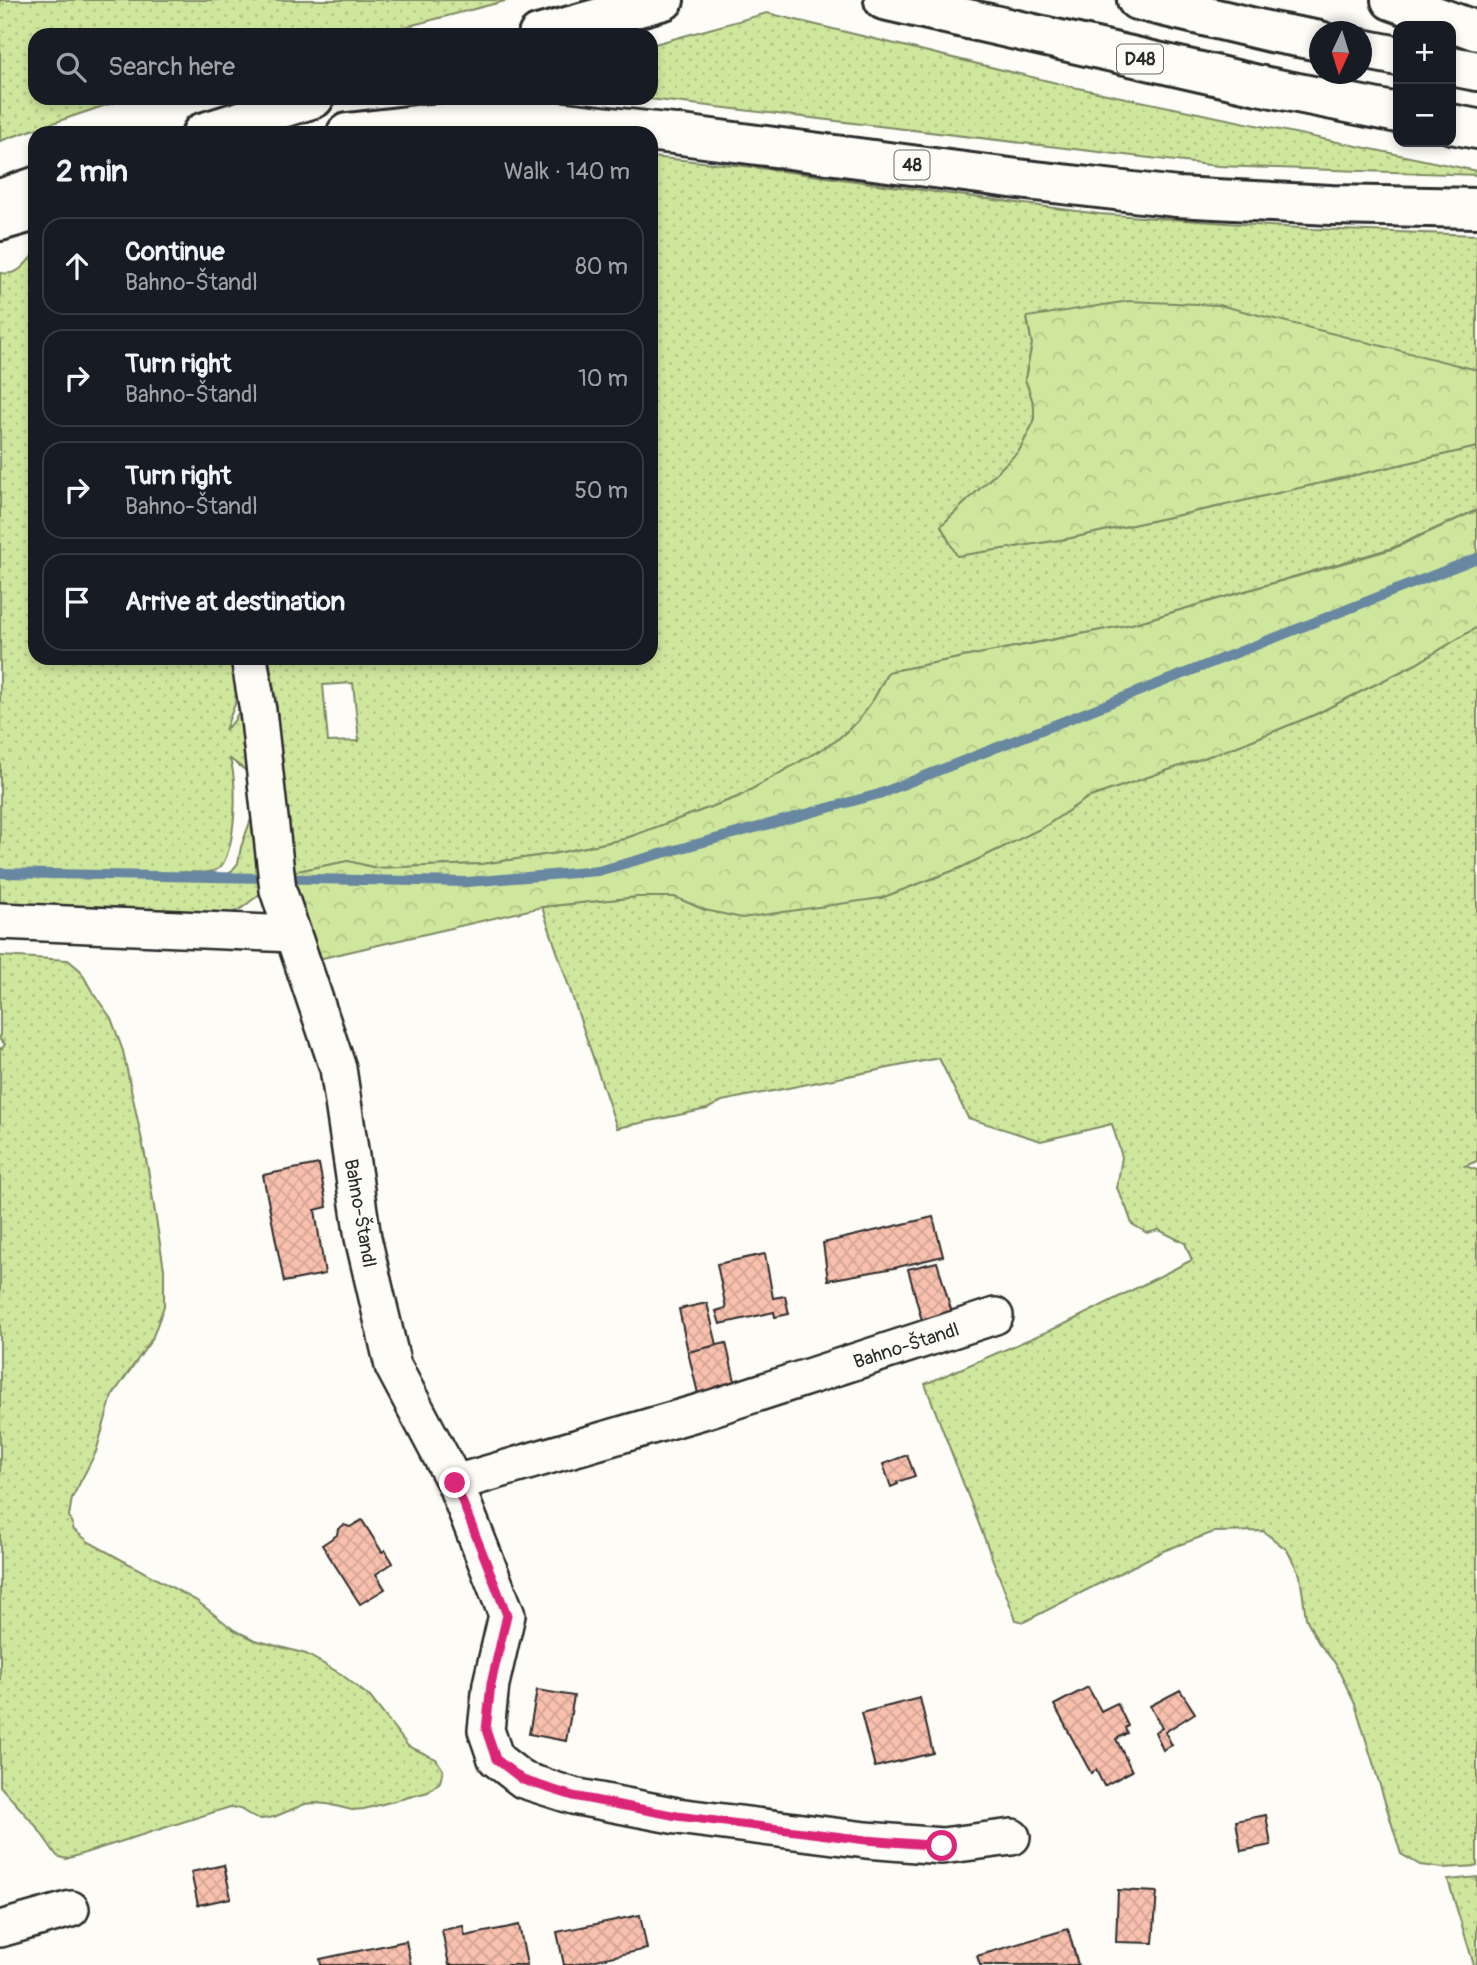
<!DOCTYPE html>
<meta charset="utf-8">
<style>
:root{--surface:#171b24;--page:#242831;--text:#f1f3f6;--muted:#9ea1a6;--line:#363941}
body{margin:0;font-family:Pangolin,sans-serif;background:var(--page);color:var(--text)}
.controls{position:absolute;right:21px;top:21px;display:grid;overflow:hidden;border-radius:14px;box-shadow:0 4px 10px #0003}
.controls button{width:63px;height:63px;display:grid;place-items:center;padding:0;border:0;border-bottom:2px solid var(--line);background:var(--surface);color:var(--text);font:35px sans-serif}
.compass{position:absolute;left:1309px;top:21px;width:63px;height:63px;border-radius:50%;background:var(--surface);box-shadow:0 4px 10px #0003;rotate:184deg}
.stop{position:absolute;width:21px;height:21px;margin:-16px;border:5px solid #db2777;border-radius:50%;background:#fff}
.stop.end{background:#db2777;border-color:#fff;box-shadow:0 2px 7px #0008}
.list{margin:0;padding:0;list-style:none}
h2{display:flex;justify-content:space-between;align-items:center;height:91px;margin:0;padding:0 28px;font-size:30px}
h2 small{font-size:23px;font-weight:400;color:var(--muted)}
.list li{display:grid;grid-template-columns:46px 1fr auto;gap:21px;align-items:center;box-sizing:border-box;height:98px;margin:0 14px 14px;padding:0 14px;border:2px solid var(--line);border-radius:21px}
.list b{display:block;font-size:26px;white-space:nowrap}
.list p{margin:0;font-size:23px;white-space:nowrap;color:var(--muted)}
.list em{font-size:23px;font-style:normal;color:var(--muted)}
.icon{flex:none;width:38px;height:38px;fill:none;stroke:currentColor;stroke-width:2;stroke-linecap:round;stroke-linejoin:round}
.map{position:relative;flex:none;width:1477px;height:1965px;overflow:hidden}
.search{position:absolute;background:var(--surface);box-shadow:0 4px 10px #0003;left:28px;top:28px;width:630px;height:77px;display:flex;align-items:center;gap:18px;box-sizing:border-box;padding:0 24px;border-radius:21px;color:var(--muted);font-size:26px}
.panel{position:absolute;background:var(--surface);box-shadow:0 4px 10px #0003;left:28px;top:126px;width:630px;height:539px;border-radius:21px}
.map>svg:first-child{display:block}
</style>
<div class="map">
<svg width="1477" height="1965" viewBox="0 0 1477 1965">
<defs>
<pattern id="green-dots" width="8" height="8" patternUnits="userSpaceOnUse" patternTransform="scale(1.75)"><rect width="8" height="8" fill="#cfe79d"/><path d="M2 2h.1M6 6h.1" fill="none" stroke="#b2c687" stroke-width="1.8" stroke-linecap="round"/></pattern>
<pattern id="forest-crowns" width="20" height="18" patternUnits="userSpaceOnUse" patternTransform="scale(1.75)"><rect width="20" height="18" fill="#cfe79d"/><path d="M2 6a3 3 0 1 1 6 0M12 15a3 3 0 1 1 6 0" fill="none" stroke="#b2c687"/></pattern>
<pattern id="building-cross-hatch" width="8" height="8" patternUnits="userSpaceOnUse" patternTransform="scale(1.75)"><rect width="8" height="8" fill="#f8c0ad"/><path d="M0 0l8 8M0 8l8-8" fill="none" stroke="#d5a595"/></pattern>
</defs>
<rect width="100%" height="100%" fill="#fdfcf7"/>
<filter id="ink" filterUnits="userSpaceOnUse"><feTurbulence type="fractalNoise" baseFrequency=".0143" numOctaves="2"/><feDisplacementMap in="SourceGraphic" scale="14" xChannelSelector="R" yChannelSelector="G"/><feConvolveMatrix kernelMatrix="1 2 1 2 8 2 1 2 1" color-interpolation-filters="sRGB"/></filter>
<g filter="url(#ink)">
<!-- green -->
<path fill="url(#green-dots)" stroke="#7d8964" stroke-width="2" fill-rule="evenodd" d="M0,0H509L374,35H35V98H132L106,105L0,141Z
M767,13L1073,87L1477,171V175L1218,166L641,98H651V45Z
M651,157L744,166L1099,214L1313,229L1477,235V370L1409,354L1027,318L1032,344L1025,379L1034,405V422L1019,451L941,526L957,556L1066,539L1212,508L1477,447V510L1392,548L1132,624L888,672L875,697L858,721L836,741L738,797L624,839L558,853L482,864L376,868L348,861L292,872L282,791L278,715L269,658H651ZM353,683L359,741L328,742L323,685Z
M35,253V658H237V690L235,704L225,730L234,721L238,713L241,692L265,890L242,908L229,915L0,904V273C19,276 24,265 35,253ZM229,758L245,770L250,779L251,819L241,847L238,863L230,873L225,875L176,873C187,870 206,876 218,869C236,858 239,776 229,758Z
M1477,627V1161L1465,1166L1477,1170V1866L1443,1868L1420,1865L1401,1854L1355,1704L1335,1663L1318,1642L1306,1618L1300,1575L1287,1550L1263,1531L1214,1532L1163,1551L1024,1622L1016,1620L925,1384L1067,1323L1192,1260L1185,1243L1159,1230L1147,1233L1132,1224L1126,1207L1117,1188L1122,1157L1112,1124L1041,1141L968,1118L939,1058L722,1101L707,1109L617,1128L542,907L637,897H675L705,910L881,898L960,868L1044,827L1087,798L1235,747L1314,715L1416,664Z
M0,956L68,960L80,970L93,993L111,1018L123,1051L148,1169L164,1269V1306L152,1339L112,1396L96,1452L72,1498L69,1516L74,1530L89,1542L197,1601L234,1630L255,1640L306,1654L341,1674L370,1697L408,1746L436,1759L443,1770L440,1782L428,1792L364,1809L352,1810L327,1804L313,1803L305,1804L274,1817L262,1819L255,1818L240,1809L230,1807L66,1859L57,1856L36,1826L0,1786V1048L2,1049L5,1044L0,1040Z
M1477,1877V1965H1474L1448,1880Z"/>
<!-- forest -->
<path fill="url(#forest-crowns)" stroke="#7d8964" stroke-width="2" d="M1129,301L1219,305L1477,370V447L1212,508L1066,539L957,556L941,526L1019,451L1034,422V405L1025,379L1032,344L1027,317Z
M1477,510V627L1416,664L1314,715L1235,747L1087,798L1044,827L960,868L881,898L742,918L705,910L675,897H637L542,907L318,959L292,888V872L348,861L376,868L482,864L558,853L624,839L738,797L836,741L858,721L875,697L888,672L1132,624L1392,549Z"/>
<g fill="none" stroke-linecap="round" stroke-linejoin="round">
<!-- stream -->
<path stroke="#6887a0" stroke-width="10" d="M0,873L467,882L598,871L879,794L1477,558"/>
</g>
<!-- building -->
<path fill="url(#building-cross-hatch)" stroke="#2b2b2b" stroke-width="2" d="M319,1164L327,1207L315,1210L325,1274L284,1282L263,1175Z
M933,1217L943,1256L894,1268L828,1280L823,1243Z
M765,1254L773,1298L785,1296L789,1314L775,1317L774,1312L720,1324L716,1311L726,1308L717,1264Z
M937,1262L952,1313L922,1321L908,1269Z
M707,1303L717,1345L688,1352L679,1309Z
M726,1343L738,1394L700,1402L688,1352Z
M907,1455L915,1476L897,1482L898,1484L891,1487L883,1464Z
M362,1520L382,1552L385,1550L393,1563L376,1574L385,1589L360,1604L322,1545L337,1535L338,1529L344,1525L350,1527Z
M1088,1687L1101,1711L1117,1703L1128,1726L1125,1728L1127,1733L1116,1739L1132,1771L1104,1786L1096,1770L1091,1773L1054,1705Z
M537,1690L574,1696L566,1741L529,1734Z
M1180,1690L1195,1713L1165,1732L1172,1745L1163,1750L1155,1732L1162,1728L1150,1706Z
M920,1698L933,1753L875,1767L861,1713Z
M1266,1815L1271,1845L1241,1851L1236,1821Z
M224,1865L231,1898L198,1905L191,1872Z
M1118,1890L1157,1892L1153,1943L1116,1942Z
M640,1915L647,1949L573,1965H564L557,1932Z
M519,1925L527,1965H449L442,1930L463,1926L465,1936Z
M1068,1929L1078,1965H980L977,1956Z
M406,1941L411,1965H321L320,1959Z"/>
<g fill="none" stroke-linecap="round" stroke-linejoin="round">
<defs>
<path id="minor" d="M249,658L258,711L278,890L338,1068L363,1238L393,1366L455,1483L507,1615L491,1684L486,1730L496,1759L523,1780L573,1796L677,1816L866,1840L942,1846L1012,1837
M0,921L293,934
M455,1483L703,1411L995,1316
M0,1929L71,1909"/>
<path id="major" d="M538,35L664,0
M202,133L314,98
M0,199L35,187"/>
<path id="highway" d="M884,0L1258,85L1398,113
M1137,0L1271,32L1320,41
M1391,0L1477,31
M1362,49L1398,56
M1451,66L1477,71
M1451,124L1477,129
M347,133L416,125L480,121H555L674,134L1018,179L1177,197L1331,205L1477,208
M0,221L35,211"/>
</defs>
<!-- minor casing -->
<use href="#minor" stroke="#2b2b2b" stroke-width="40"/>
<!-- major casing -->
<use href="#major" stroke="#2b2b2b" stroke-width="44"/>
<!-- highway casing -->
<use href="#highway" stroke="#2b2b2b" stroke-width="44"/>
<!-- minor -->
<use href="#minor" stroke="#fdfcf7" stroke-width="35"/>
<!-- major -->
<use href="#major" stroke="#fdfcf7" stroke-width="38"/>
<!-- highway -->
<use href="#highway" stroke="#fdfcf7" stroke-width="38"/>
</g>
</g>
<g fill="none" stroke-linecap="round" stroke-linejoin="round" filter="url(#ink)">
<!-- route -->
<path stroke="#db2777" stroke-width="9" d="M455,1483L507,1615L491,1684L486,1730L496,1759L523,1780L573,1796L677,1816L866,1840L942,1846"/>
</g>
<g text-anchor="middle" stroke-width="7" stroke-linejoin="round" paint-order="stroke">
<!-- shield labels -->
<g fill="#fdfcf7" stroke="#6a6a68" stroke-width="2">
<rect x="1117" y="44.5" width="46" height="29" rx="5"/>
<rect x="894.5" y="150.5" width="35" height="29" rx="5"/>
</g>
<g font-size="18" font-weight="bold" fill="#2b2b2b">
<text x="1140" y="65">D48</text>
<text x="912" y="171">48</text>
</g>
<!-- street labels -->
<g font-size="19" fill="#2b2b2b" stroke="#fdfcf7">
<text transform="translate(361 1213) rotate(80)" y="7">Bahno-Štandl</text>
<text transform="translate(906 1345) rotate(-18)" y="7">Bahno-Štandl</text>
</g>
</g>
</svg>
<div class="controls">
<button>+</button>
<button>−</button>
</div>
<svg class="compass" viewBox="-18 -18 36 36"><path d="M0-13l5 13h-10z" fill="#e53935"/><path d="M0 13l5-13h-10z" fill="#9ea1a6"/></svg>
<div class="stop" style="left:942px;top:1846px"></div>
<div class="stop end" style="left:455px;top:1483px"></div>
<div class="search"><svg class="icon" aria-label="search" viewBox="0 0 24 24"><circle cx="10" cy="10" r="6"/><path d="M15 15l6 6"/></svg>Search here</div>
<section class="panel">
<h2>2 min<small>Walk · 140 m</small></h2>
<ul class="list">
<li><svg class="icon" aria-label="ahead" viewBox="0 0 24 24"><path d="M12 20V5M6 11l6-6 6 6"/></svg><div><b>Continue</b><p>Bahno-Štandl</p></div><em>80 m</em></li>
<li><svg class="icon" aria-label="right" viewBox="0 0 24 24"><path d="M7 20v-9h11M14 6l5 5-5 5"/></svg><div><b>Turn right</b><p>Bahno-Štandl</p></div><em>10 m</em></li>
<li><svg class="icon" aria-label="right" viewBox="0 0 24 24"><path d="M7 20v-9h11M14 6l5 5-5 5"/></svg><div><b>Turn right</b><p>Bahno-Štandl</p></div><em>50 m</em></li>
<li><svg class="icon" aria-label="arrive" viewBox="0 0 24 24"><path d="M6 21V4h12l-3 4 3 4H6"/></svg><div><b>Arrive at destination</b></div></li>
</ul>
</section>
</div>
